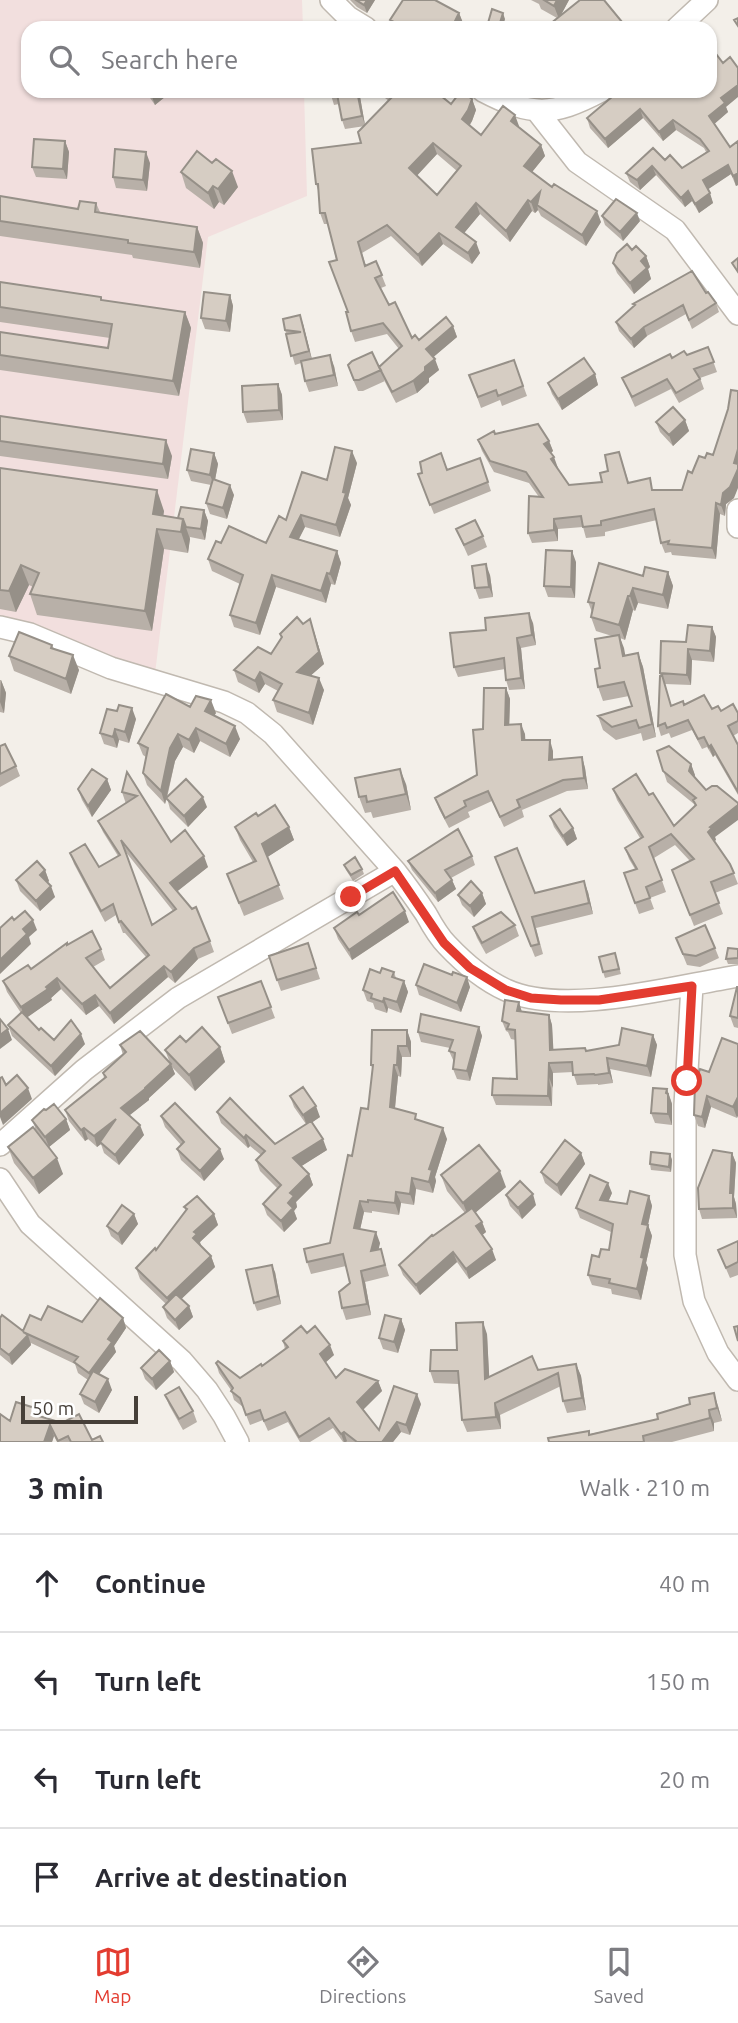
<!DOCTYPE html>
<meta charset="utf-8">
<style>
:root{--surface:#fff;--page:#f7f7f7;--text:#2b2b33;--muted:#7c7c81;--line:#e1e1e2;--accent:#e33c30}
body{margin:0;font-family:Ubuntu,sans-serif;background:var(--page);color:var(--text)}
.scale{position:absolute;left:21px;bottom:18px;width:117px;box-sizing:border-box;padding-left:7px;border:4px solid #463f38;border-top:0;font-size:19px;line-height:24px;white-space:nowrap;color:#463f38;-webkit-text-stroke:5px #fff;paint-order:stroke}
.stop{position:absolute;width:21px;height:21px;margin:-16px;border:5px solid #e33c30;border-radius:50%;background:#fff}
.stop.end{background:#e33c30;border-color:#fff;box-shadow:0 2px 7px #0008}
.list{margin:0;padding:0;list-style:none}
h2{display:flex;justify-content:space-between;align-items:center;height:91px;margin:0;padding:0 28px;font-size:30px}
h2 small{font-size:23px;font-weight:400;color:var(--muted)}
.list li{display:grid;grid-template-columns:46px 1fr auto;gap:21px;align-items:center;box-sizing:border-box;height:98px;padding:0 28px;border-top:2px solid var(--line)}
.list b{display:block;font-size:26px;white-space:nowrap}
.list em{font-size:23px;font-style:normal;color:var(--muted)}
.icon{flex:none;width:38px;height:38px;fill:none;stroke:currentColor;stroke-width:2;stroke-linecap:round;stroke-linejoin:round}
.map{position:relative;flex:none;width:738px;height:1442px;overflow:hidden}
.search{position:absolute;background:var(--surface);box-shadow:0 2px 5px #0004;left:21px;right:21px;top:21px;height:77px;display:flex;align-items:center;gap:18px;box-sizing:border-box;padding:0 24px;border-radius:21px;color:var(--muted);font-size:26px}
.sheet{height:483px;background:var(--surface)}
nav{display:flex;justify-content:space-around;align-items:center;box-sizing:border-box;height:98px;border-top:2px solid var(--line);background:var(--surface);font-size:19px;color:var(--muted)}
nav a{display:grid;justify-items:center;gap:4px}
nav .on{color:var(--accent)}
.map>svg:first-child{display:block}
</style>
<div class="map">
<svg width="738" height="1442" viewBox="0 0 738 1442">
<rect width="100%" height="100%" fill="#f3efe9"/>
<!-- medical -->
<path fill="#f2dfde" d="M0,0H302L303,28H28V91H304L307,196L208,237L155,674L0,623Z"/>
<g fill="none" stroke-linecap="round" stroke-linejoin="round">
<defs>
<path id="minor" d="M331,0L348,17L366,28
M677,28L707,0
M483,91C531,116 552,117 601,91
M537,111L577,162L675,230L738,314
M738,510V527
M0,627L30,634L111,668L224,702L247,713L273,734L395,871
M692,986L685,1105V1255L694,1301L718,1353L738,1380
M0,1145L84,1070L178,998L395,871C406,885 416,899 426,914C432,925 438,936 447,945C464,963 484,980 506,990C565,1017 675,986 738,976
M0,1179L30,1224L182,1361L207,1390L224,1416L238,1442"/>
</defs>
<!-- minor casing -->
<use href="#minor" stroke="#c0b9b0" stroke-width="24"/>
<!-- minor -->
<use href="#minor" stroke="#fff" stroke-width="21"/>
</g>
<!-- wall -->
<path fill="#b8b0a8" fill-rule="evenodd" d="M350,0H375L367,13L357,7Z
M531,0H569L560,16L557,18L541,9L539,4Z
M459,13L463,23L461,28H393L390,20Z
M505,19L502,28H490L488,23Z
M52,91H76L75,94Z
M138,91H171V92L155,105L148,95L144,98Z
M359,91L365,125L389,101L385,98L383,91H435L451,104L472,99L476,110L472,121L470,125L481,135L519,126V127L541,145L545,156L532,172L601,222L586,246L541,216L538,210L535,213L532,211L510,242L480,214L464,233L480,253L472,264L443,244L422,266L391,236L362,253L366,266L376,261L386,286L381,288L389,305L412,338L419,340L453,326L457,337L433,357L439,370L429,378V382L417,393L396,403L384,380L385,381L363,391H358L352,377L348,365L379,367L399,349L387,334L355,342L351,331L348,312L328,224H324L320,213L318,190L316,184L361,143L365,126L345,129L342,120L339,104L334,105L331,95ZM437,154L457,171L437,195L416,176Z
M619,91L726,107L728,112L714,124L730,147L738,141V185L736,186L731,174L708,189L713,203L699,213L692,201L685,207L656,175L640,190L630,182L626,173L665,160L682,168L706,152L704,148L676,130L663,141L643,118L608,148L590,128L587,118Z
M65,141L69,152L67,179L36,177L32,167Z
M150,163L147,191L116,188L113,177Z
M181,172L238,187L224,205L219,202L214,209L186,188Z
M0,196L78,209L96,203L100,212L197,227L203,243L200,268L133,258L132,255L0,236Z
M602,216L640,221L623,241L605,225Z
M632,250L646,256L650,267L648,269L651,279L634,294L617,273L613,263Z
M0,282L101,297L102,300L185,312L191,328L179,396L0,370V332L108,348L110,338L0,322Z
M706,293L716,303L719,312L692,329L686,314L647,336L634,348L619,331L616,322Z
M230,295L233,306L230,332L205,329L201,318Z
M303,324L312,359L334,366L338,386L309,392L305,381L301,363L295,365L285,330Z
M708,347L717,372L700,378L704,389L679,403L671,389L635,407L622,378L672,358L687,355Z
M514,360L527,396L502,406L500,400L481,408L469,375Z
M595,374L598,385L562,410L552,394L548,383Z
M278,384L282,395L283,420L247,423L243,412Z
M0,416L172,456L168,479L0,456Z
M685,420L689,431L673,446L660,432L656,422Z
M495,434L549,441L553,451L551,453L557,468L569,485L602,482L619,452L629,483L654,490L734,498L726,504L725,516L720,514L716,559L672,555L671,552L665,553L661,543L657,520L605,532V536L586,538L583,527L558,529V541L532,543L528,533L539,497L529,483L494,472L482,451L478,440Z
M214,453L218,464L215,480L234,495L227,519L210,514L206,503L211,485L191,481L187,470Z
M480,458L491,491L434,514L418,474L447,470Z
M357,463L348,498L351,505L340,537L305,527L299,539L337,551L341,563L335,585L331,584L326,603L276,587L260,635L234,627L230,615L240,584L212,571L208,559L221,543H266L286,520L327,480Z
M0,468L164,511L163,516L178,518L204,510L208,521L205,540L190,537L188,553L164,549L152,631L37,615L30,594L33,587L29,585L16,612L0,609Z
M456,529L483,536L487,547L468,556Z
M576,562L575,598L548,597L544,586Z
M668,572L673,586L668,609L638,603L635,611L633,610L625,640L620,638L625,656L638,653L643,667L656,737L643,741L641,733L616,740L603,730L598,716L632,706L629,696L603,701L598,687L600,668L612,636L596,631L591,617L592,612L588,602Z
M490,575L493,597L479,599L475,588Z
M533,623L536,645L521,648L525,689L509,690L506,680L505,669L458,677L454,667L486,630Z
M303,624L314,631L324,664L310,676L324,690L313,725L277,712L273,700L278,691L265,684L259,693L238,682L234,670L271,654L281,638L280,634Z
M712,627L716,637L714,662L692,660L691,685L665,684L671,705H684L738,713V733L733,736L738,745V795L715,755L713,757L707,747L702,749L692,730L671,738L669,733L661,736L658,726L661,676L660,673L686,642Z
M52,645L54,649L79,670L71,694L14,671L9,656Z
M0,680H1L6,693L4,713L0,712Z
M506,688L510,699L509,724L525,734V740L553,751V760L582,757L585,768L588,789L567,791L522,810L524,817L504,827L492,801L468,812L470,817L449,828L439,809L435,798L477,775L483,729Z
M190,707L216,713L214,715L240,739L230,757L200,741L194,753L183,747L175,761L167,798L207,807L188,827L170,809L167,798L165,804L147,785L143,773L146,757L143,755L138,743Z
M117,711L136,719L129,743L119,740L117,748L104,744L100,733Z
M0,746L16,766L20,776L0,787Z
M657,751L691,764L716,840L714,841L730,864L738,884L715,893L723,914L694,926L672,870L690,861L675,845L654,858L666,892L650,898L654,909L639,914L624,873L635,869L629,859L625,848L640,838L617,800L613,789L649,795L674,826L695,806L694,804L667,782Z
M127,772L171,842L208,867L177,891L210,941L214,952L198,959L175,983L168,977L114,1024L99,1006L86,1015L61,989L51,998L52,1000L27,1017L39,1030L54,1040L85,1044L55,1076L12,1036L8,1025L21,1013L7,992L3,981L31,969L67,945L101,949L105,960L93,967L110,988L146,957L125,933H123L116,915L105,922L74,864L70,853L99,867L118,856L103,832L98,821L126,804L122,792ZM125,851L173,911L152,925Z
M107,779L111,790L92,817L82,800L78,789Z
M406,784L411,810L373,818L371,812L365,813L359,797Z
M258,816L289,827L294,840L267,857L284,899L244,916L227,874L253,862L240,840L235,827Z
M550,816L573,828L577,839L567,846L554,827Z
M472,856L475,865L451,878L456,889L438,902L412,870L408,861Z
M495,857L535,893L588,892L593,914L536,928L543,954L535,957Z
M344,865L362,869L364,874L353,881L346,870Z
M45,870L49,881L47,883L55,897L40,911L20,891L16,880Z
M482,893L486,904L474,917L462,905L458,895Z
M359,915L409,922L352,960L338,939L334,928Z
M515,925L519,936L486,954L477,938L473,927Z
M676,938L715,948L719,958L700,967L687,965Z
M308,943L320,979L281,991L277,980Z
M738,949V964H728L726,959Z
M615,953L621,974L605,978L603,972Z
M394,972L396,978L404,981L408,992L401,1013L388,1008L387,1013L375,1009L373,1003L367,1001L363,990L380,973Z
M452,975L470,987L461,1012L419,995L416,985Z
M261,981L275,1018L232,1034L218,997Z
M738,987V1028L734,1027L730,1016Z
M522,1012L549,1015L552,1025L553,1050L585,1048L586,1051L619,1045L653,1035L657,1045L651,1077L610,1069L613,1083L598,1085V1084L577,1085L573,1072L553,1073L552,1106L496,1105L492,1095L517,1079L516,1040L511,1039L508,1032L506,1031L502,1021Z
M479,1027L482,1036L470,1081L457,1079L453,1069L454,1062L449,1051L450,1048L421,1042L418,1032Z
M407,1030L411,1042V1057H402L401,1077L398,1076L395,1108L418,1120L447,1139L435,1177L436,1181L433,1193L416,1189L414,1205L401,1203L399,1215L372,1211V1213L364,1212L360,1229L380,1243L378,1249H381L389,1276L365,1282L371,1315L346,1320L342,1308L350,1283L346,1266L311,1274L307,1262L330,1243L352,1156L368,1109L373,1070L371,1065Z
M722,1038L737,1118L711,1107L705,1128L698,1126L694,1115Z
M186,1042L220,1047L225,1062L195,1091L172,1067L175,1074L149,1098V1100L129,1115L144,1135L119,1165L104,1153L101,1144L97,1147L88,1139L85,1141L69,1121L65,1110L104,1078L103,1073L123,1055L120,1045L170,1063L165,1050Z
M667,1089L672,1104V1125L655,1123L651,1113Z
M290,1096L320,1117L312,1122L327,1150L301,1166L309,1174L313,1185L296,1202L297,1207L294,1211L297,1219L284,1232L267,1215L263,1204L278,1189L260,1171L256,1160L261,1155L250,1146L248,1148L221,1123L217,1112L275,1144L306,1124L294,1107Z
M46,1110L66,1119L70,1130L49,1147L63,1174L39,1194L14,1163L8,1147L48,1146L36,1130L32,1120Z
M161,1116L224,1159L204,1181L181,1160L177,1149L181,1145L165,1127Z
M581,1153L585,1164L561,1196L545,1183L541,1172Z
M732,1153L736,1163L734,1197L736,1204L737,1218L702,1219L699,1209Z
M670,1154L672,1160L671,1172L651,1170L650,1164Z
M441,1175L506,1187L475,1213L482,1222L486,1232L482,1235L496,1260L469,1279L457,1262L420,1295L403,1275L399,1265L433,1236L465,1213L447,1191Z
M612,1193L608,1202L627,1204L649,1196L652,1206L648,1225L652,1236L646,1263L648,1268L641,1300L612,1294L611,1289L592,1285L588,1275L599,1257L609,1250L611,1232L580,1218L576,1208Z
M506,1195L536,1205L522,1219L510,1206Z
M184,1207L214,1214L218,1225L200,1242V1245L211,1256L215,1267L181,1299L189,1306L193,1317L179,1330L167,1318L163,1307L166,1304L140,1279L136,1268L156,1250L186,1211Z
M134,1214L138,1224L122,1245L111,1236L107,1226Z
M738,1241V1275L730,1278L718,1250Z
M275,1272L281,1304L257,1311L254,1303Z
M0,1318L23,1331L41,1320L82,1322L123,1318L126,1328L114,1346L116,1352L99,1374L112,1390L99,1413L84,1404L80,1394L88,1380L78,1373L75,1364L31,1343V1345L12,1365L0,1355Z
M401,1319L405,1330L398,1353L383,1349L379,1338Z
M307,1333L334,1355L325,1362L336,1378L378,1381L382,1391L363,1409L379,1430L421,1404L410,1435L401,1432L393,1442H343L333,1428L310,1442H300L288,1422L268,1431L263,1420L250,1425L243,1407L234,1400L231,1390L219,1373L216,1363L240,1378L262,1366L285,1349L283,1341Z
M487,1334L489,1377L576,1364L581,1376L586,1410L567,1413L563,1401L561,1386L500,1415L501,1429L467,1432L462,1420L459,1384L434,1383L430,1371L457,1350Z
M170,1361L174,1372L156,1390L145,1379L141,1368Z
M165,1395L193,1411L197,1422L183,1430L169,1405Z
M718,1406L722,1421L714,1423V1431L672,1442H549L589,1431L590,1434Z
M43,1417L92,1440L103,1442H57L54,1436L52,1442H0L10,1421Z"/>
<!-- shaded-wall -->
<path fill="#969088" d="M367,0H375L367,13L364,5Z
M557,0H569L559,19L554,6Z
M459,13L463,23L461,28H455L453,25Z
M503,13L505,19L502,28H500L499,26Z
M738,85V97L726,107L728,112L712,126L709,116L721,98Z
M141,91H146L148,95L144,98Z
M150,91H171V92L155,105Z
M357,91H359L365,125L362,116Z
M472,99L476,110L472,121L466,130L462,119Z
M640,109L643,118L608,148L605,139Z
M515,115L519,126L515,132L511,121Z
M673,120L676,130L663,141L659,132Z
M65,141L69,152L67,179L63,169Z
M433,143L437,154L413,180L409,168Z
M541,145L545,156L528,177L524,166Z
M146,152L150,163L147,191L143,180Z
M728,165L731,174L707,190L703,180Z
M652,166L656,175L640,190L637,180Z
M232,171L238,187L224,205L218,189Z
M738,173V185L736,186L733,176Z
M213,186L219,202L214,209L208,193Z
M688,191L692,201L685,207L681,198Z
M540,192L537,205L538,210L535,213L531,202Z
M710,193L713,203L699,213L695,204Z
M528,200L532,211L510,242L506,231Z
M476,203L480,214L460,238L456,227Z
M597,211L601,222L586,246L582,235Z
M637,213L640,221L623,241L620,232Z
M197,227L203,243L200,268L194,252Z
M439,233L443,244L422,266L418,255Z
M476,242L480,253L472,264L468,253Z
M646,256L650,267L648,269L651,279L634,294L630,283L641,261Z
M230,295L233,306L230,332L226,321Z
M185,312L191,328L179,396L173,381Z
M300,315L303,324L312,360L309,351Z
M453,326L457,337L430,360L426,349Z
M644,327L647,336L634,348L631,339Z
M330,355L334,366L338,386L334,375Z
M435,359L439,370L429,378V382L417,393L413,381L425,367Z
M595,374L598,385L562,410L558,399Z
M278,384L282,395L283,420L279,410Z
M685,420L689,431L673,446L669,435Z
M166,440L172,456L168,479L163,464Z
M549,441L553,451L548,455L544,444Z
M738,449V488L734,498L726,504L725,516L721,505L723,493L734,463Z
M352,451L357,463L348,498L351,505L340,537L336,525Z
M214,453L218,464L214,485L210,475Z
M554,457L558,468L554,470L551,459Z
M230,485L234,495L227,519L223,508Z
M157,490L164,511L161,530L153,514Z
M716,503L720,514L716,559L712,548Z
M204,510L208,521L205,540L201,529Z
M301,515L305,527L294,548L290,537Z
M183,519L190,539L188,553L181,532Z
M554,519L558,529V541L554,530Z
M157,529L164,549L152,631L145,611Z
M337,551L341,563L335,585L330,574Z
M572,551L576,562L575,598L571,587Z
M486,564L490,575L493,597L489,587Z
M21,565L29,585L16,612L9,591Z
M668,572L673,586L668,609L663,595Z
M327,573L331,584L326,603L321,591Z
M272,575L276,587L260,635L256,623Z
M633,588L638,603L635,611L630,596Z
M628,596L633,610L625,640L619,625Z
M529,613L533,623L536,645L532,635Z
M310,619L324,664L301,684L297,672Z
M712,627L716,637L714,662L710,651Z
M619,635L624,648L628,670L623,656Z
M517,638L521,648L525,689L521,678Z
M688,649L692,660L691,685L687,675Z
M638,653L643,667L656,737L652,724Z
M73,655L79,670L71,694L66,679Z
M260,672L265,684L259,693L255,681Z
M319,678L324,690L313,725L309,713Z
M1,680L6,693L4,713L0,702Z
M506,688L510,699L509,735L505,725Z
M211,700L216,713L210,723L205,711Z
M132,708L136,719L129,743L125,732Z
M521,724L525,734L526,751L522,740Z
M235,726L240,739L230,757L226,744Z
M196,728L200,741L194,753L189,740Z
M115,729L119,740L117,748L113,737Z
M178,734L183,747L175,761L165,804L161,791L170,748Z
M550,740L553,751V771L549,760Z
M711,745L715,755L713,757L709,747Z
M582,757L585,768L588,789L584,778Z
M691,764L695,775L693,782L689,771Z
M400,769L406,784L411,810L406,794Z
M107,779L111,790L92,817L88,806Z
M203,797L207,807L188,827L184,816Z
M738,805V820L715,837L716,840L712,843L708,832L710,827Z
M289,827L294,840L266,858L262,844Z
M573,828L577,839L567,846L563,836Z
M204,856L208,867L174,894L170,883Z
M45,870L49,881L44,886L40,875Z
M452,880L456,889L438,902L435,893Z
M584,881L588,892L593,914L589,903Z
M51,886L55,897L40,911L36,901Z
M482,893L486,904L474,917L470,906Z
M405,911L409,922L352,960L349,950Z
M33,920L37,930L29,937L31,944L0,974V960L23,929Z
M194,948L198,959L175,983L171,972Z
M164,966L168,977L114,1024L110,1013Z
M467,977L470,987L461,1012L457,1003Z
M57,978L61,989L51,998L52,1000L25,1019L21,1007Z
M404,981L408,992L401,1013L397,1002Z
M95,995L99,1006L86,1015L82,1004Z
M384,998L388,1008L387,1013L383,1002Z
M519,1002L522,1012L517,1011Z
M549,1015L552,1025L554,1060L550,1050Z
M479,1027L482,1036L470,1081L467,1071Z
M8,1029L12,1040L0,1049V1035Z
M407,1030L411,1042V1057L407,1046Z
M81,1034L85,1044L55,1076L51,1066Z
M653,1035L657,1045L651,1077L647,1066Z
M398,1046L402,1057L401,1077L397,1065Z
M220,1047L225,1062L195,1091L189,1075Z
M607,1058L610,1069L613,1083L609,1073Z
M549,1063L553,1073V1088L549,1077Z
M171,1064L175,1074L149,1098V1100L125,1119L121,1108Z
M394,1065L398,1076L394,1118L390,1107Z
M548,1077L551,1088L552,1106L548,1096Z
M28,1088L32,1099L3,1125L0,1117V1113Z
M667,1089L672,1104V1125L668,1114Z
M707,1096L711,1107L705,1128L702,1117Z
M738,1097V1116L737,1118L733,1107Z
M316,1106L320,1117L307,1126L303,1115Z
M66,1119L70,1130L49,1147L45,1137Z
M116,1119L100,1142L101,1144L97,1147L94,1136Z
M140,1125L144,1135L119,1165L115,1155Z
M84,1128L88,1139L85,1141L81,1130Z
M443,1128L447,1139L435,1177L436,1181L433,1193L429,1182V1169Z
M246,1135L250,1146L248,1148L244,1138Z
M323,1139L327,1150L297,1169L293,1158Z
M220,1149L224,1159L204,1181L200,1171Z
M581,1153L585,1164L561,1196L557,1185Z
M732,1153L736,1163L734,1197L736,1204L737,1218L733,1208L730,1193Z
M670,1154L672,1160L671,1172L669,1167Z
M57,1158L63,1174L39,1194L33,1178Z
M500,1171L506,1187L469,1218L463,1203Z
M309,1174L313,1185L296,1202L297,1207L294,1211L297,1219L284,1232L281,1221L290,1193Z
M412,1178L416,1189L414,1205L410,1194Z
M608,1183L612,1193L604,1211L600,1200Z
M396,1192L401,1203L399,1215L395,1203Z
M533,1194L536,1205L522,1219L518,1208Z
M649,1196L652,1206L646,1234L642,1224Z
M360,1201L364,1212L358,1239L354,1228Z
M134,1214L138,1224L122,1245L118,1234Z
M214,1214L218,1225L200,1242L201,1245L197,1249L193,1238L194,1232Z
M482,1222L486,1232L480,1237L476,1226Z
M648,1225L652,1236L646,1263L648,1268L641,1300L637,1289L641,1257Z
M376,1232L380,1243L376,1262L371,1251Z
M492,1249L496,1260L469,1279L466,1269Z
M453,1252L457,1262L420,1295L416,1285Z
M211,1256L215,1267L171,1309L167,1298Z
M272,1265L275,1272L281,1304L278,1296Z
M361,1271L365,1282L371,1315L367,1304Z
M189,1306L193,1317L179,1330L175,1320Z
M123,1318L126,1328L114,1346L116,1352L92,1383L89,1373L108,1339Z
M401,1319L405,1330L398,1353L394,1342Z
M483,1322L487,1334L490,1391L485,1379Z
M28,1335L31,1345L12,1365L9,1355Z
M330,1345L334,1355L324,1364L320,1354Z
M170,1361L174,1372L156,1390L152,1379Z
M576,1364L581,1376L586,1410L582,1398Z
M108,1379L112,1390L99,1413L95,1402Z
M378,1381L382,1391L361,1412L357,1402Z
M714,1393L718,1406L722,1421L717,1408Z
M417,1394L421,1404L410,1435L406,1425Z
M495,1403L500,1415L501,1429L496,1417Z
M709,1410L714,1423V1431L710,1418Z
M397,1422L401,1432L393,1442H382Z
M50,1425L54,1436L52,1442H44Z
M344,1432L347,1441L346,1442H344L341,1434Z"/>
<!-- building -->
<path fill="#d6cdc3" stroke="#969088" stroke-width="2" fill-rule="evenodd" d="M356,0H367L364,5Z
M403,0H435L459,13L453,25L459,28H405L390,20Z
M544,0H557L554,6Z
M580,0H604L627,28H545Z
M492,9L503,13L499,26L488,23Z
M738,18V26L734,20Z
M710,46L723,63L730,57L738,68V85L721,98L725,103L709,116L730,147L738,141V173L733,176L728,165L703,180L710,193L695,204L688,191L681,198L652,166L637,180L626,173L653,148L665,160L670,155L682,168L709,151L700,139L673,120L659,132L640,109L605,139L587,118L619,91H710Z
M330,91H357L362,116L342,120L337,94L331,95Z
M387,91H435L451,104L461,91L472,99L468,110L462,119L481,135L503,106L515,115L511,121L541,145L524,166L552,187L554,184L597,211L582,235L537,205L540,192L531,202L528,200L506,231L476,203L456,227L476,242L468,253L439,233L418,255L387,225L358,242L365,266L376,261L382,275L375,278L389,305L395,302L412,338L415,335L419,340L446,317L453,326L426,349L435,359L425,367V371L413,381L392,392L379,367L381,370L359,380H354L348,365L352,361L372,352L379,367L402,346L383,323L351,331L346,312H348L329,262L337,260L325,213H320L318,184H316L312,149L361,143L358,132L393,96ZM433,143L461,166L437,195L409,168Z
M34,139L65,141L63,169L32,167Z
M115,149L146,152L143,180L113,177Z
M197,151L212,163L216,159L232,171L218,189L213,186L208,193L181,172Z
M0,196L78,209L80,201L96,203L95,212L197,227L194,252L128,243V240L0,221Z
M616,199L637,213L620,232L602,216Z
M627,244L632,250L636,246L646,256L641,261L647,268L630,283L613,263L617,253Z
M738,258V272L732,263Z
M692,271L706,293L708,292L716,303L689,320L683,305L644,327L631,339L616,322L635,305L633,304Z
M0,282L101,297V300L185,312L173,381L0,355V332L108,348L112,324L0,307Z
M204,292L230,295L226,321L201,318Z
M300,315L309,351L291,356L286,334L301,332L285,330L283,319Z
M708,347L714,362L694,369L700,379L676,393L667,379L632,397L622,378L670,354L672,358L684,351L687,355Z
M330,355L334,375L305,381L301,361Z
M584,358L595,374L558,399L548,383Z
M514,360L523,386L498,396L496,390L478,397L469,375Z
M278,384L279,410L243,412L242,386Z
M731,390L738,391V449L734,463L738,464V469L730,487L723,493L721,505L716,503L712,548L668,544L669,541L661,543L654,509L601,521V525L583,527L581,516L554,519V530L528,533L529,496L543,497L526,472L490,461L478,440L494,431L495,434L538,424L549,441L544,444L554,457L551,459L569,485L602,482L600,473L608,471L605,455L619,452L628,483L650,478L652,490H682L688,471L692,473L699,456L705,458L707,453L713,455L728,409Z
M673,407L685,420L669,435L656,422Z
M0,416L166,440L163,464L0,441Z
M335,447L352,451L343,492L346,493L336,525L301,515L290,537L337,551L330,574L327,573L321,591L272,575L256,623L230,615L243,575L208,559L216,541L221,543L229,526L266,543L279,516L286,520L302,472L327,480Z
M191,449L214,453L210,475L187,470Z
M441,453L447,470L480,458L488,482L430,505L418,474L422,473L420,462Z
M0,468L157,490L153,514L183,519L181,532L157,529L145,611L30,594L39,573L21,565L9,591L0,590Z
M213,479L230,485L223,508L206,503Z
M181,507L204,510L201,529L186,527L183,519L178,518Z
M475,520L483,536L464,545L456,529Z
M546,550L572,551L571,587L544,586Z
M599,563L643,576L645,567L668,572L663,595L633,588L630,596H628L619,625L591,617L594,603L588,602Z
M486,564L489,587L475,588L472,566Z
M529,613L532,635L517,638L521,678L506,680L504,658L454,667L450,633L486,630L485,618Z
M297,617L303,624L310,619L319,652L297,672L319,678L309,713L273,700L282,684L260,672L255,681L234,670L258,647L271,654L282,637L280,634Z
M688,625L712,627L710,651L688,649L687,675L660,673L661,641L686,642Z
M19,632L52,645L51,648L73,655L66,679L9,656Z
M619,635L623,656L638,653L652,724L639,728L636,720L612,727L598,716L632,706L624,682L598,687L595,669L600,668L595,639Z
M662,675L671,706L683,701L684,705L704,695L712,709L718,706L721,711L733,704L738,713V721L728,726L738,745V792L711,745L709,747L704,737L698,739L688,720L667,728L665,723L658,726L660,676Z
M484,688H506L505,725L521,724L522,740H550L549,760L582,757L584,778L563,780L517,800L520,807L500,817L488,791L464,801L466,806L445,818L435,798L477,775L473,730L483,729Z
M166,694L190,707L196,696L211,700L205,711L235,726L226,744L196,728L189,740L178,734L170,748L161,791L143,773L148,748L138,743Z
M119,705L132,708L125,732L115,729L113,737L100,733L107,709L117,711Z
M5,744L16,766L0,774V746Z
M669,746L691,764L689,771L706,790L712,786H717L738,803V805L710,827L712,828L708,832L730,864L734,873L711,882L719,903L690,915L672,870L694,859L671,834L649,847L662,880L646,887L650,898L635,903L624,873L637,869L625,848L643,837L613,789L636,774L649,795L653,793L674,826L696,805L693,800L696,798L663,771L657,751Z
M92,769L107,779L88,806L78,789Z
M400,769L406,794L367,802L366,796L359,797L355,778Z
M127,772L171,842L185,830L204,856L170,883L192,909L196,907L210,941L194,948L171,972L164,966L110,1013L95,995L82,1004L57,978L46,987L48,989L21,1007L3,981L28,965L31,969L67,943V945L92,931L101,949L86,958L110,988L149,955L121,921L119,922L113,904L101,911L70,853L85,844L99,867L120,855L98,821L137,796L122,792ZM121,840L176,909L152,925L127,856Z
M186,779L203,797L184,816L166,798Z
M275,805L289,827L262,844L279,885L239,903L227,874L256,861L235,827L256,813L258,816Z
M560,809L573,828L563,836L550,816Z
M458,829L472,856L445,870L452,880L435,893L408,861Z
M517,848L535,893L584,881L589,903L532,917L539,944L531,946L495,857Z
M355,857L362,869L351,875L344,865Z
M37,861L45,870L40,875L51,886L36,901L16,880Z
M471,881L482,893L470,906L458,895Z
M393,892L405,911L349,950L334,928L357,912L359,915Z
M25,911L33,920L23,929L27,934L0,960V928L12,917L14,920Z
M501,912L515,925L482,943L473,927Z
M705,925L715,948L696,956L683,954L676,938Z
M308,943L316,968L277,980L269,956Z
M728,948L738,949V958L726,959Z
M615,953L619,969L603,972L599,957Z
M424,964L452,975L453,972L467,977L457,1003L416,985Z
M382,968L394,972L392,977L404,981L397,1002L384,998L383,1002L371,998L372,994L363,990L370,969L380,973Z
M261,981L271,1007L228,1023L218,997Z
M737,987H738V1018L730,1016Z
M505,1000L519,1002L517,1011L549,1015L550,1050L585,1048L586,1051L619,1045L622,1028L653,1035L647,1066L607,1058L609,1073L595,1075L594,1074L573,1075L572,1062L549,1063L548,1096L492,1095L493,1078L517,1079L515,1030L507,1029L509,1024L502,1021Z
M22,1012L39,1030L41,1028L54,1040L71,1020L81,1034L51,1066L8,1025Z
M421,1014L479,1027L467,1071L453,1069L455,1053L449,1051L453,1040L418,1032Z
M0,1019L8,1029L0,1035Z
M202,1027L220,1047L189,1075L165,1050L180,1036L186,1042Z
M372,1030H407V1046H398L397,1065H394L390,1107L416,1114L415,1119L443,1128L429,1169L432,1170L429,1182L412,1178L410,1194L396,1192L395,1203L368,1200V1202L360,1201L354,1228L376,1232L371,1251L381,1249L385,1265L361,1271L367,1304L342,1308L339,1292L350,1283L343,1254L307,1262L304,1249L330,1243L348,1155L352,1156L361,1108L368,1109L373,1065H371Z
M140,1031L171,1064L145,1088V1089L121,1108L140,1125L115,1155L100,1142L116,1119L94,1136L84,1128L81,1130L65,1110L106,1077L103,1073L126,1052L120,1045Z
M722,1038L738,1044V1097L733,1107L707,1096L702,1117L694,1115L695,1083L700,1069L709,1072Z
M17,1075L28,1088L0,1113V1078L2,1077L6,1085Z
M303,1087L316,1106L303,1115L290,1096Z
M653,1088L667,1089L666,1093L668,1094V1114L651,1113Z
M230,1098L275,1144L311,1121L323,1139L293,1158L309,1174L290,1193L294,1196L288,1203L293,1208L281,1221L263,1204L281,1185L256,1160L265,1151L246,1135L244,1138L217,1112Z
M175,1103L220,1149L200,1171L177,1149L184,1142L161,1116Z
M54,1104L66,1119L45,1137L32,1120L44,1109L46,1110Z
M33,1127L57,1158L33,1178L8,1147Z
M565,1140L581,1153L557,1185L541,1172Z
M479,1145L500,1171L463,1203L441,1175Z
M713,1150L732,1153L730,1193H733V1208L699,1209L698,1188Z
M651,1152L670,1154L669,1167L650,1164Z
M590,1175L608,1183L600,1200L627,1204L630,1191L649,1196L642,1224L648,1225L641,1257L644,1258L637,1289L609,1283L610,1279L588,1275L592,1255L599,1257L601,1249L609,1250L613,1224L576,1208Z
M520,1181L533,1194L518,1208L506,1195Z
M197,1196L214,1214L194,1232L197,1234L193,1238L211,1256L167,1298L136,1268L155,1248L156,1250L187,1209L184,1207Z
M122,1205L134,1214L118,1234L107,1226Z
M472,1208L482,1222L476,1226L492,1249L466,1269L453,1252L416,1285L399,1265L432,1235L433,1236Z
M738,1241V1262L726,1268L718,1250Z
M272,1265L278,1296L254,1303L246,1270Z
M176,1294L189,1306L175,1320L163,1307Z
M100,1298L123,1318L108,1339L112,1342L89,1373L74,1362L78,1357L23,1332L28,1335L9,1355L0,1348V1318L2,1315L23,1331L30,1315L41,1320L48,1306L82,1322Z
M385,1315L401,1319L394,1342L379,1338Z
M483,1322L485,1379L532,1356L538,1370L576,1364L582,1398L563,1401L558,1373L495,1403L496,1417L462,1420L458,1371H430L431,1350H457L456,1323Z
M301,1326L307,1333L315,1326L330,1345L320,1354L336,1378L345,1369L378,1381L357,1402L379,1430L394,1386L417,1394L406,1425L397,1422L382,1442H357L344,1432L341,1434L329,1418L299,1437L285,1412L264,1421L260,1410L246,1415L240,1398L231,1391L233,1388L216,1363L218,1361L240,1378L261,1364L262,1366L288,1347L283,1341Z
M738,1326V1341L734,1327Z
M159,1350L170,1361L152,1379L141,1368Z
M93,1371L108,1379L95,1402L80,1394Z
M179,1387L193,1411L179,1419L165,1395Z
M714,1393L717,1408L709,1410L710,1418L643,1436L644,1442H549L548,1438L589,1431V1435L658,1419L657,1414L690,1404L689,1398Z
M16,1402L41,1410L39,1416L62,1423L79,1414L92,1440L100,1436L103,1442H71L68,1436L58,1441L50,1425L44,1442H0V1414L10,1421Z"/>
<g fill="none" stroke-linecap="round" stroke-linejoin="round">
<!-- route -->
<path stroke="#e33c30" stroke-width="9" d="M351,897L395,871L444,943L470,968L506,990L531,998L561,1000H599L692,986L687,1081"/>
</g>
</svg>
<div class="scale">50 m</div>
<div class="stop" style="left:687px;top:1081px"></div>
<div class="stop end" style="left:351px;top:897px"></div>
<div class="search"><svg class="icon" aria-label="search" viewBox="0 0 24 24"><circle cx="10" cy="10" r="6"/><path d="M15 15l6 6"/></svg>Search here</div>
</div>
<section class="sheet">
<h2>3 min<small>Walk · 210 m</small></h2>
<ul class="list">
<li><svg class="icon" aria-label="ahead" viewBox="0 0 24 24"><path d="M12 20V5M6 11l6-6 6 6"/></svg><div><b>Continue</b></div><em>40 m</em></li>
<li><svg class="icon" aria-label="left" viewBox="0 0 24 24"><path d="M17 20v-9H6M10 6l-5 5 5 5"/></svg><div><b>Turn left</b></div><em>150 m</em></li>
<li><svg class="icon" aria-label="left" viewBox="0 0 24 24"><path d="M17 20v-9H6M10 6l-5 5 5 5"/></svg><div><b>Turn left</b></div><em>20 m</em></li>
<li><svg class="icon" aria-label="arrive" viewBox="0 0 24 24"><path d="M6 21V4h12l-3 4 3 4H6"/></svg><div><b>Arrive at destination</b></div></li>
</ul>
</section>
<nav>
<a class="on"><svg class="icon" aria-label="map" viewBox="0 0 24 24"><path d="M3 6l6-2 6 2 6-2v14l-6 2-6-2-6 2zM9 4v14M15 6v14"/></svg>Map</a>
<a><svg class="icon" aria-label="directions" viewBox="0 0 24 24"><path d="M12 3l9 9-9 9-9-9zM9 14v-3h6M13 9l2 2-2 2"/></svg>Directions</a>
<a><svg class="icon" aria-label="saved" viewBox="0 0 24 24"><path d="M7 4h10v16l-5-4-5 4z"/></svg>Saved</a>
</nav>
